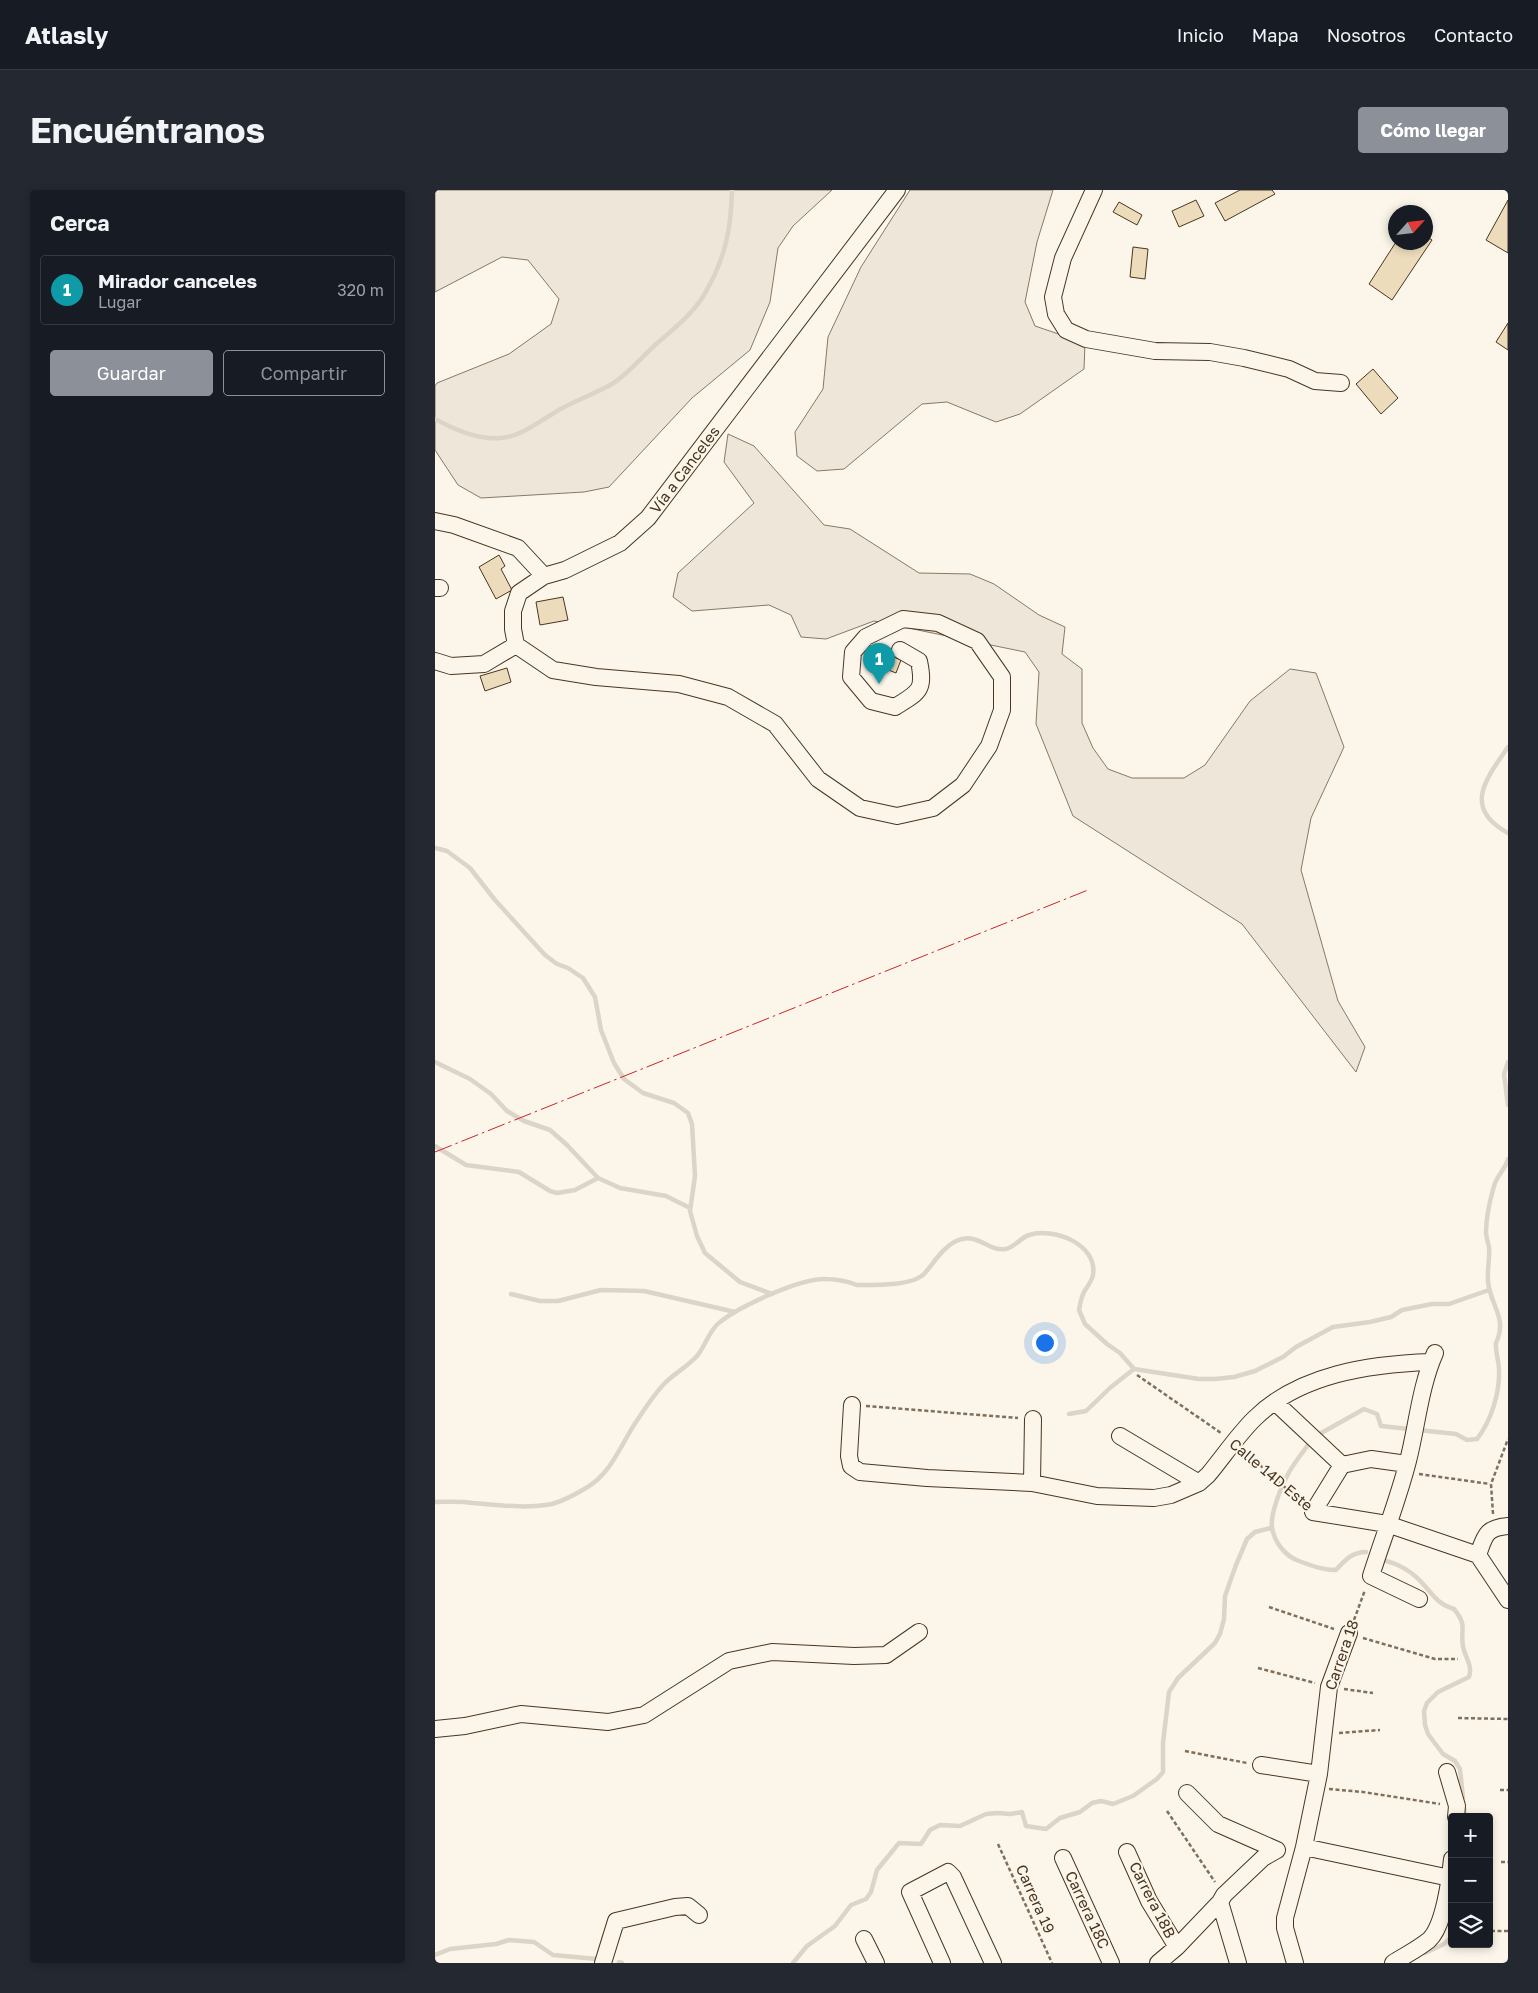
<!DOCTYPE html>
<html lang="es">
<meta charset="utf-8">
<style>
:root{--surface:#171b24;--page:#242831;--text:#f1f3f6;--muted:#9ea1a6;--line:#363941;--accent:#8c9099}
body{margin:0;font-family:"Golos Text",sans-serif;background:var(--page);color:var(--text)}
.controls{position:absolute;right:15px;bottom:15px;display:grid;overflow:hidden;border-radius:5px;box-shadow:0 2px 8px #0003}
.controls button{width:45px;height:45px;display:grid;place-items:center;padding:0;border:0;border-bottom:1px solid var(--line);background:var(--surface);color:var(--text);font:25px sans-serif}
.compass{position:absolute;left:953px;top:15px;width:45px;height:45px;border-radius:50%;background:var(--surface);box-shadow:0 2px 8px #0003;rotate:63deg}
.you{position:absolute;left:609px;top:1152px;width:18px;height:18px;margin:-12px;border:4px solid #fff;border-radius:50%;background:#1a73e8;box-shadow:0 0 0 8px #1a73e833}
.badge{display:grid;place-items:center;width:32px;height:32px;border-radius:50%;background:var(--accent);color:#fff;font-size:16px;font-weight:700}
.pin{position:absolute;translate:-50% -41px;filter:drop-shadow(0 1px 2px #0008)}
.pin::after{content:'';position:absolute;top:26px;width:18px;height:15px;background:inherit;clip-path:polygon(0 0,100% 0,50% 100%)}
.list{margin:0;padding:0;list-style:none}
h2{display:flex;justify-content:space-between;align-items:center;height:65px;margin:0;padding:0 20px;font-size:21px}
h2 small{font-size:16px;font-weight:400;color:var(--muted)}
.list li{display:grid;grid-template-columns:32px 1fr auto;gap:15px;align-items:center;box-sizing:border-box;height:70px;margin:0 10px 10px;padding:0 10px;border:1px solid var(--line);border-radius:5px}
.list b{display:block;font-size:19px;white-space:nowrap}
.list p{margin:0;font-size:16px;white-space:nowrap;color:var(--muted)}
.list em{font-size:16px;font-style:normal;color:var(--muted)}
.actions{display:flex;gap:10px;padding:15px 20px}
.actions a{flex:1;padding:11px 0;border:1px solid var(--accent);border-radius:5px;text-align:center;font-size:18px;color:var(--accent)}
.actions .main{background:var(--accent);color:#fff}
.icon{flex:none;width:28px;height:28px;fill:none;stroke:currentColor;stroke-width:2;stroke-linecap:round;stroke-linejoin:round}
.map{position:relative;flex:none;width:1073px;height:1773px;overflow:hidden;border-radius:5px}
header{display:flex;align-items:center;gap:30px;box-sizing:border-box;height:70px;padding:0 25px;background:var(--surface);border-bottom:1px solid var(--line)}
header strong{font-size:24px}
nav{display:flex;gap:28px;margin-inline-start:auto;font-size:18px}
.intro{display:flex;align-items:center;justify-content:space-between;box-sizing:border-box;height:120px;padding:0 30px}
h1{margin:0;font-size:35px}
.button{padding:12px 22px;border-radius:5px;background:var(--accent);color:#fff;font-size:18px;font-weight:700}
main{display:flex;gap:30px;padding:0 30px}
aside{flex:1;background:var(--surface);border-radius:5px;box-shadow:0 2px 8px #0003}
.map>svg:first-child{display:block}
</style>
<header>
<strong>Atlasly</strong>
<nav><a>Inicio</a><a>Mapa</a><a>Nosotros</a><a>Contacto</a></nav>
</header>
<div class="intro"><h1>Encuéntranos</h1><a class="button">Cómo llegar</a></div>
<main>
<aside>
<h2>Cerca<small></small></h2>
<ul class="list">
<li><span class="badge" style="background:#0f9aa8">1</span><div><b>Mirador canceles</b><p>Lugar</p></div><em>320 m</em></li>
</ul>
<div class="actions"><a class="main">Guardar</a><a>Compartir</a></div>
</aside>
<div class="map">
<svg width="1073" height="1773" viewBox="0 0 1073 1773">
<rect width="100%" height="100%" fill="#fbf6e9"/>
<!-- green -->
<path fill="#ede6d9" stroke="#887966" d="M0,0H397L358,36L343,58L335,112L315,160L257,208L174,297L149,302L46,308L23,295L0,260V196L2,193L74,164L116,134L124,109L93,70L67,67L0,102Z
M475,0H618L602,52L590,112L600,136L650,153L649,179L585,224L561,232L512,212L487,214L409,279L382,281L362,266L360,242L388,199L393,147L426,77Z
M293,244L319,256L389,335L415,339L484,383L535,384L559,394L604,425L630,437L627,464L647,479V533L658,558L673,579L697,588H749L770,575L815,511L855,479L881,483L909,557L876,628L866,680L903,811L930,857L921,882L807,734L638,626L601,534L604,482L590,462L439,431L391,449L366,447L356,425L334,415L257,421L238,407L243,383L319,313L289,272Z"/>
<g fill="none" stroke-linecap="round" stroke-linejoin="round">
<!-- stream -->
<path stroke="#dcd4c6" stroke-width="4.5" d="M0,229C18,239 43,250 65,248C85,247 102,233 119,223C137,211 158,205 177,194C193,184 205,169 219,156C237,140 256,126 269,105C290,69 296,41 297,0
M1073,557C1051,589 1027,618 1073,643
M0,658L12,661L35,678L60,710L110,765L122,774L133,778L148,788L160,807L166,840L179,873L189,889L208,903L239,913L253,923L257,934L260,986L255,1021L262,1046L270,1063L305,1092L337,1104
M0,872L35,889L56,904L72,921L89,931L115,940L132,955L163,988L185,998L231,1006L255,1018
M1073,872L1069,884L1073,915
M0,956L31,975L84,982L115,1001L122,1003L140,1000L163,988
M76,1104L105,1111H123L166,1100L209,1101L300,1122
M634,1224L651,1221L676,1197L699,1179
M881,1246L929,1219L942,1224L946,1236L1021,1244L1032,1250L1042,1249C1056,1231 1065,1203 1064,1180C1064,1170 1060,1162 1061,1153C1073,1127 1055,1116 1053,1091C1052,1080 1055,1068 1054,1057C1053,1052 1051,1047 1051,1042C1051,1027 1055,1010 1059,996C1062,985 1070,980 1073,969
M876,1251C868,1262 858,1274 852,1286C846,1297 835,1325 837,1337C839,1352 850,1366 864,1371C877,1376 888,1380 901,1380C910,1370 917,1362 931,1362
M0,1312C13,1312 25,1311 38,1313C64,1315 91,1319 117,1314C128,1311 141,1304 151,1298C178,1282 186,1253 203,1229C211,1217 220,1203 230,1193C240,1183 252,1177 262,1166C271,1155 274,1140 285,1132C305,1116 364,1089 389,1089C400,1089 412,1091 422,1095C439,1095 477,1096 489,1084C499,1073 507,1058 521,1051C543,1041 552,1062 571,1059C580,1057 585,1048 594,1045C618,1037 663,1054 658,1085C657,1091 652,1097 649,1102C646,1108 645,1114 644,1120L650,1134L672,1154L685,1163L699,1179L764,1189H780L799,1187L820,1181L848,1167L861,1157L898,1137L935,1132L956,1127L967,1120L997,1114H1014L1054,1100
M945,1370C962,1372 978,1382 989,1395C999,1406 1004,1415 1019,1419C1033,1436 1025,1439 1028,1456C1030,1468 1038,1475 1034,1487L1003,1502L992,1513L989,1521L990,1535L993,1544L1008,1564L1020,1571L1025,1579L1028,1608
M1029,1618L1030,1627
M990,1763L1009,1754L1017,1746
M0,1765L15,1759L61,1754L74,1750L99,1752L118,1765L162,1769
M184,1772L187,1773
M358,1773L372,1756L400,1736L416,1715L431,1709L436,1702L442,1680L464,1653L486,1654L495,1640L505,1635L525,1636L551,1624L562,1623L575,1624L587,1622L591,1636L611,1639L625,1628L645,1622L657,1613L666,1611L678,1614L698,1606L722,1589L728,1582V1553L734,1502L743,1488L780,1453L785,1444L789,1429L790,1406L801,1375L812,1349L820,1342L836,1338"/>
</g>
<!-- building -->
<path fill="#ecdcbc" stroke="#4a3520" d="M805,0H837L840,4L790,31L780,13Z
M761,10L769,26L744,37L737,21Z
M1073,10V63L1051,50Z
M684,12L707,25L702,35L678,22Z
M991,46L997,50L957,110L934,94L961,52H991Z
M698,57L713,59L710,89L695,87Z
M1073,133V160L1061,152Z
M938,179L963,208L946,224L921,194Z
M64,365L70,376L66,379L77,400L61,409L44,377Z
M128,407L133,430L105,435L101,412Z
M446,462L466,470L461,483L441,475Z
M72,478L76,492L50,501L45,486Z"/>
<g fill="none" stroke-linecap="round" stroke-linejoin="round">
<defs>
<path id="minor" d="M659,0L628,68L618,107L621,124L631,140L651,149L720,161L775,162L809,168L854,179L880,191L906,193
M0,331L19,335L83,358L109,386
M0,398H5
M81,455L118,480L161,487L244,494L293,507L340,534L383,589L425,618L462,626L498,618L528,595L554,556L567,520V487L542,451L503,433L468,429L431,447L418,462L416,487L436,511L460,517C484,502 490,501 484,471L465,460
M0,471L16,476L49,474L81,455L78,439V421L84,403L109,386L130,380L185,353L213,328L462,0
M840,1212L907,1275
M417,1215L414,1266L416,1276L425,1282L492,1288L597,1293L662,1306L719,1308L736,1305L764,1293L773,1285C788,1267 802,1246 819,1229C864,1184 935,1174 996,1172
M685,1246L764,1293
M972,1274L936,1269L907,1275L878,1322L952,1334L1043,1365
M597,1293L598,1229
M1043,1365L1073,1410
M1043,1365C1050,1346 1050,1338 1073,1336
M984,1409L936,1386C948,1348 963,1310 973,1271C982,1236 985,1197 1000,1163
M0,1539L30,1536L86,1524L173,1532L209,1525L294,1471L337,1462L419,1466L451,1465L484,1442
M826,1575L884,1584
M1012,1582L1022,1616L1021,1627
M752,1603L783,1634L842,1660
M869,1657L1015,1688
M692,1662L714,1711L742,1757
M628,1668L676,1773
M785,1712L803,1773
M429,1749L441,1773
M168,1773L181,1731L240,1717L253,1716L264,1725
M507,1773L475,1702L513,1682L518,1687L558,1773
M723,1773L742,1757L785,1712L789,1705L828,1668L842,1660
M860,1773L850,1738V1728L869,1657L884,1584L894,1497L914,1443
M958,1773C969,1766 983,1759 994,1750C1009,1736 1015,1689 1017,1669"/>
</defs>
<!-- minor casing -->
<use href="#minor" stroke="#4a3520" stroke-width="18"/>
<!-- path -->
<path stroke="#7f6f5c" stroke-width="2.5" stroke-dasharray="4 2.5" stroke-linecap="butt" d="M702,1185L786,1243
M431,1216L583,1228
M810,1262L868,1313
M984,1284L1055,1294
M1058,1324L1056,1294L1073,1249
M834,1417L899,1439
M919,1430L930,1400
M928,1448L1000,1469H1023
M823,1478L880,1493
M909,1499L938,1503
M1023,1528L1073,1529
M904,1543L945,1540
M750,1561L812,1573
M894,1599L928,1602L1005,1614
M1065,1600H1073
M732,1621L780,1692
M563,1654L617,1773
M1066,1672H1073
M1056,1741H1073"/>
<!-- minor -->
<use href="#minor" stroke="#fbf6e9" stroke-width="16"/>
<!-- power -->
<path stroke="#c62828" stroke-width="1" stroke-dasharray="18 4 2.5 4" stroke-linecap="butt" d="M0,962L653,700"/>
</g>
<g text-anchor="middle" stroke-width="4" stroke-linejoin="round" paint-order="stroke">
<!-- street labels -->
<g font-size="15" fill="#4a3520" stroke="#fbf6e9">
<text transform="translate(250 280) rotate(-53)" y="5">Vía a Canceles</text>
<text transform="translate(836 1285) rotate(40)" y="5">Calle 14D Este</text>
<text transform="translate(907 1465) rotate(-71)" y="5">Carrera 18</text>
<text transform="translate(600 1709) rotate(66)" y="5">Carrera 19</text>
<text transform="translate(717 1710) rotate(63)" y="5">Carrera 18B</text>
<text transform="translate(652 1720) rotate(65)" y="5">Carrera 18C</text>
</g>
</g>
</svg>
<div class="controls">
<button>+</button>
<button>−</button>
<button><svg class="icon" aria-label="layers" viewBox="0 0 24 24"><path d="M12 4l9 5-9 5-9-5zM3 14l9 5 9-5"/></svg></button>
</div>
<svg class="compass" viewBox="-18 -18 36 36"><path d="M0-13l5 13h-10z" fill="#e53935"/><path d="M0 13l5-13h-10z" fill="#9ea1a6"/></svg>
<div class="you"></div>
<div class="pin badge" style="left:444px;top:494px;background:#0f9aa8">1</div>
</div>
</main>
